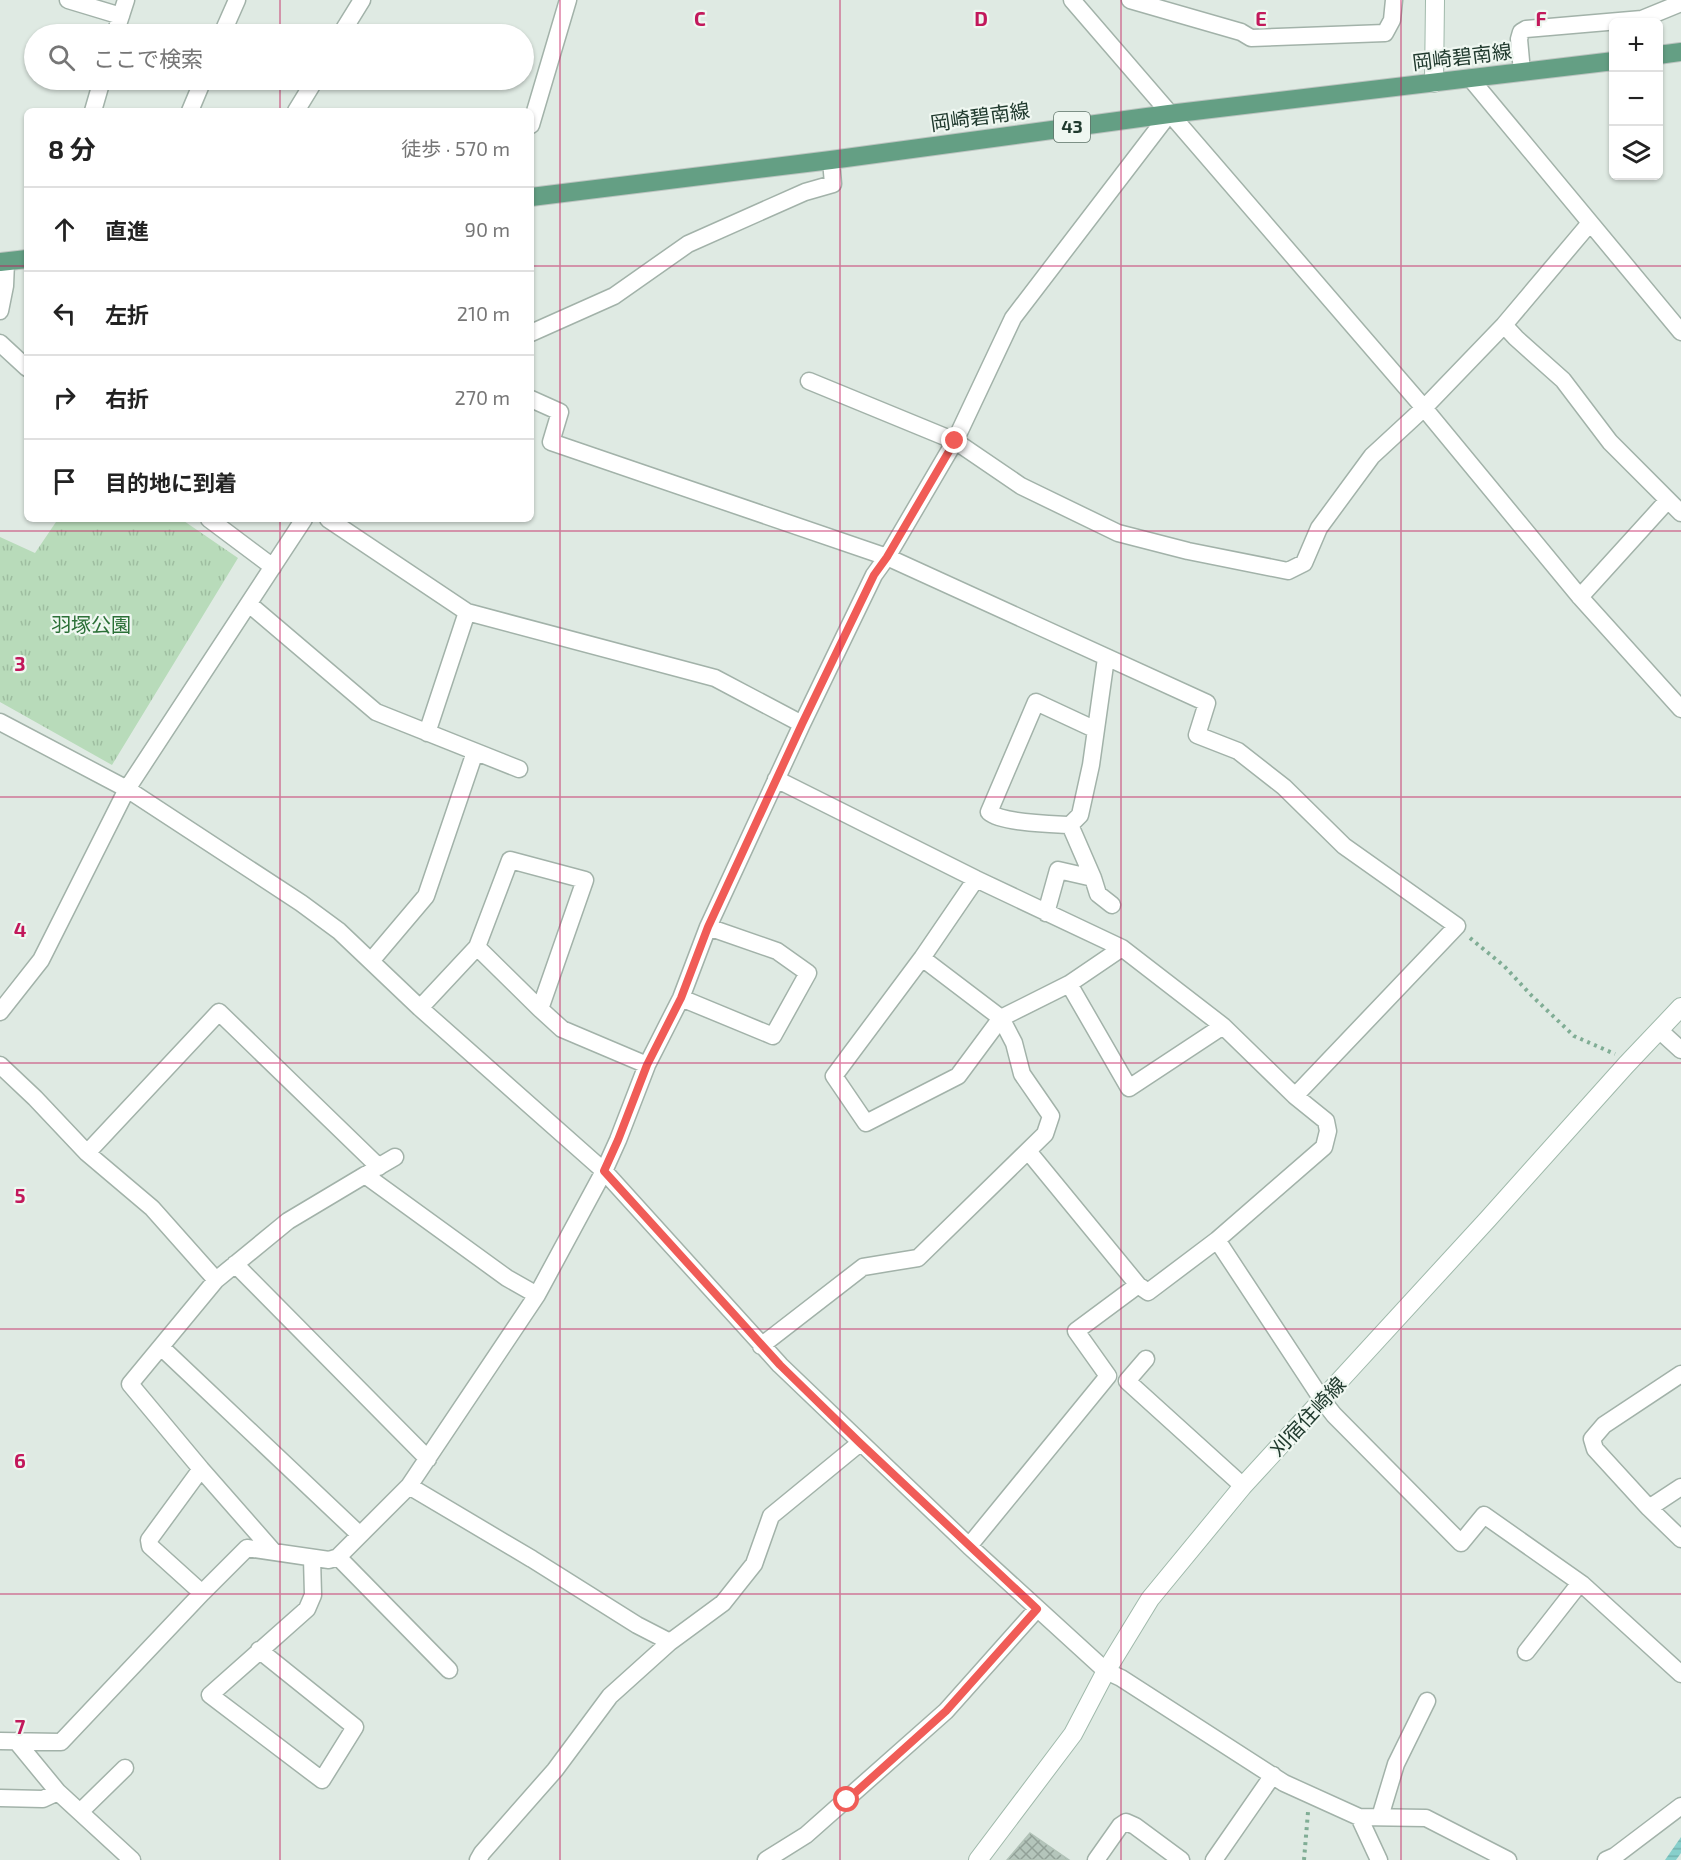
<!DOCTYPE html>
<html lang="ja">
<meta charset="utf-8">
<style>
:root{--surface:#fff;--page:#f2f2f2;--text:#222;--muted:#767676;--line:#e0e0e0}
body{margin:0;font-family:"Exo 2","Noto Sans JP",sans-serif;background:var(--page);color:var(--text)}
.controls{position:absolute;right:18px;top:18px;display:grid;overflow:hidden;border-radius:9px;box-shadow:0 2px 4px #0004}
.controls button{width:54px;height:54px;display:grid;place-items:center;padding:0;border:0;border-bottom:2px solid var(--line);background:var(--surface);color:var(--text);font:30px sans-serif}
.stop{position:absolute;width:18px;height:18px;margin:-14px;border:4px solid #f05c57;border-radius:50%;background:#fff}
.stop.end{background:#f05c57;border-color:#fff;box-shadow:0 2px 6px #0008}
.list{margin:0;padding:0;list-style:none}
h2{display:flex;justify-content:space-between;align-items:center;height:78px;margin:0;padding:0 24px;font-size:26px}
h2 small{font-size:20px;font-weight:400;color:var(--muted)}
.list li{display:grid;grid-template-columns:39px 1fr auto;gap:18px;align-items:center;box-sizing:border-box;height:84px;padding:0 24px;border-top:2px solid var(--line)}
.list b{display:block;font-size:22px;white-space:nowrap}
.list em{font-size:20px;font-style:normal;color:var(--muted)}
.icon{flex:none;width:33px;height:33px;fill:none;stroke:currentColor;stroke-width:2;stroke-linecap:round;stroke-linejoin:round}
.map{position:relative;flex:none;width:1681px;height:1860px;overflow:hidden}
.search{position:absolute;background:var(--surface);box-shadow:0 2px 4px #0004;left:24px;top:24px;width:510px;height:66px;display:flex;align-items:center;gap:15px;box-sizing:border-box;padding:0 21px;border-radius:33px;color:var(--muted);font-size:22px}
.panel{position:absolute;background:var(--surface);box-shadow:0 2px 4px #0004;left:24px;top:108px;width:510px;height:414px;border-radius:9px}
.map>svg:first-child{display:block}
</style>
<div class="map">
<svg width="1681" height="1860" viewBox="0 0 1681 1860">
<defs>
<pattern id="park-tufts" width="24" height="20" patternUnits="userSpaceOnUse" patternTransform="scale(1.5)"><rect width="24" height="20" fill="#b8dbba"/><path d="M3 7l-1-3M5 7V3M7 7l1-3M15 17l-1-3M17 17v-4M19 17l1-3" fill="none" stroke="#9ebda0"/></pattern>
<pattern id="water-rules" width="6" height="5" patternUnits="userSpaceOnUse" patternTransform="scale(1.5)"><rect width="6" height="5" fill="#87cfcb"/><path d="M0 2.5h6" fill="none" stroke="#74b2af"/></pattern>
<pattern id="building-cross-hatch" width="8" height="8" patternUnits="userSpaceOnUse" patternTransform="scale(1.5)"><rect width="8" height="8" fill="#b4c5bb"/><path d="M0 0l8 8M0 8l8-8" fill="none" stroke="#92a198"/></pattern>
</defs>
<rect width="100%" height="100%" fill="#dfeae3"/>
<!-- park -->
<path fill="url(#park-tufts)" d="M58,519H181L238,558L112,765L0,702V537L35,553Z"/>
<!-- water -->
<path fill="url(#water-rules)" d="M1681,1837V1853L1676,1860H1665Z"/>
<!-- building -->
<path fill="url(#building-cross-hatch)" stroke="#b2c3b8" stroke-width="1.5" d="M1030,1833L1069,1860H1007Z"/>
<g fill="none" stroke-linecap="round" stroke-linejoin="round">
<defs>
<path id="street" d="M68,0L121,16
M1072,0L1424,408L1580,597L1681,709
M1130,0L1241,32L1251,38L1385,33L1392,20L1394,0
M115,34L126,0
M222,34L237,0
M341,34L362,0
M1522,72L1519,39L1521,32L1526,29L1642,19L1681,3
M1470,78L1681,332
M93,111L102,80
M190,111L203,80
M296,111L315,80
M531,125L568,0
M0,311L5,286L6,262
M1504,325L1516,338L1563,380L1610,442L1681,513
M531,333L614,296L688,244L805,192L833,184L831,160
M0,343L27,368
M809,381L955,441L1021,486L1118,533L1188,551L1288,571L1304,563L1319,528L1372,456L1424,408L1504,325L1590,223
M531,399L560,412L551,442L887,557L1207,703L1197,735L1238,751L1284,787L1344,846L1457,926L1295,1096
M209,519L273,567
M328,519L467,612L715,678L802,724
M1580,597L1668,500
M249,604L376,712L519,769
M0,722L127,789L301,903L339,931L420,1008L604,1171L780,1365L969,1546L1106,1671L1121,1678L1284,1783L1359,1817L1426,1818L1508,1860
M1094,729L1036,702L989,812C1001,823 1052,824 1070,825L1080,815L1091,765L1106,658
M427,733L467,612
M776,779L976,879L1122,948L1223,1026L1295,1096L1326,1121L1328,1131L1324,1147L1217,1240L1148,1292L1138,1285L1028,1151
M1070,825L1093,878L1098,894L1112,905
M1046,913L1058,870L1093,878
M477,947L540,1009
M922,958L1001,1018L958,1076L866,1123L834,1076L922,958L976,879
M371,961L426,896L475,752
M1069,984L1129,1088L1223,1026
M681,998L773,1036L808,973L777,951L708,927
M420,1008L477,947L510,860L585,880L540,1009L562,1029L647,1065
M0,1012L41,960L127,789L304,519
M1659,1030L1681,1050
M0,1065L35,1098L87,1153L152,1208L216,1280L288,1221L365,1175L507,1278L537,1295
M87,1153L219,1012L379,1167
M371,1171L395,1157
M1217,1240L1323,1401L1334,1415L1461,1543L1484,1515L1582,1584L1681,1674
M235,1264L428,1459
M216,1280L130,1384L201,1469L273,1551
M761,1346L863,1267L918,1258L1045,1134L1051,1116L1022,1074L1014,1043L1001,1018L1069,984L1122,948
M161,1347L360,1535
M1146,1359L1127,1381L1243,1486
M1681,1374L1604,1425L1592,1439L1595,1449L1649,1508L1681,1539
M201,1469L149,1540L150,1546L202,1593
M409,1486L532,1559L637,1625L670,1642
M1649,1508L1681,1487
M969,1546L1108,1376L1076,1331L1138,1285
M338,1557L449,1670
M259,1650L355,1727L322,1780L210,1695L307,1609L313,1595L312,1558
M1526,1652L1580,1583
M0,1741L61,1742L202,1593L247,1548L329,1560L338,1557L409,1486L537,1295L604,1171L618,1140L647,1065L681,998L708,927L802,724L874,575L887,557L955,441L1013,318L1169,114
M16,1741L58,1792L132,1860
M0,1798L43,1799L58,1792
M80,1812L125,1768
M1359,1817L1379,1860
M1380,1817L1396,1764L1427,1701
M478,1860L482,1853L555,1770L610,1696L670,1642L723,1603L754,1564L771,1516L860,1443
M766,1860L806,1835L946,1711L1037,1609
M1096,1860L1120,1826L1126,1822L1135,1826L1181,1860
M1214,1860L1273,1775
M1606,1860L1615,1856L1681,1806"/>
<path id="secondary" d="M1434,83L1435,0
M978,1860L1073,1734L1106,1671L1150,1599L1243,1486L1488,1219L1626,1065L1681,1007"/>
<path id="primary" d="M1658,55L1681,52
M531,197L831,160L1169,114L1614,61
M0,262L27,259"/>
</defs>
<!-- street casing -->
<use href="#street" stroke="#a2b2a9" stroke-width="19"/>
<!-- secondary casing -->
<use href="#secondary" stroke="#a0b9ab" stroke-width="20"/>
<!-- primary casing -->
<use href="#primary" stroke="#bcc4c0" stroke-width="20"/>
<!-- path -->
<path stroke="#80ad95" stroke-width="4" stroke-dasharray="3 4.5" stroke-linecap="butt" d="M1470,938L1504,966L1532,996L1574,1036L1615,1054
M1304,1860L1308,1812"/>
<!-- street -->
<use href="#street" stroke="#fff" stroke-width="16"/>
<!-- secondary -->
<use href="#secondary" stroke="#fff" stroke-width="18"/>
<!-- primary -->
<use href="#primary" stroke="#649f84" stroke-width="18"/>
</g>
<g fill="none" stroke-linecap="round" stroke-linejoin="round">
<!-- route -->
<path stroke="#f05c57" stroke-width="8" d="M847,1800L946,1711L1037,1609L860,1443L780,1365L604,1171L618,1140L647,1065L681,998L708,927L802,724L874,575L887,557L955,441"/>
</g>
<!-- grid -->
<path fill="none" stroke="#c2185b" stroke-width="1.5" stroke-opacity="0.55" d="M280,0V34M560,0V1860M840,0V1860M1121,0V1860M1401,0V1860M280,80V111M0,266H27M531,266H1681M280,519V1860M0,531H1681M0,797H1681M0,1063H1681M0,1329H1681M0,1594H1681"/>
<g text-anchor="middle" stroke-width="4.5" stroke-linejoin="round" paint-order="stroke">
<!-- shield labels -->
<rect fill="#eff7f1" stroke="#5e7368" stroke-width="1.5" x="1054" y="112" width="36" height="30" rx="4.5"/>
<g font-size="18" font-weight="bold" fill="#203a2e">
<text x="1072" y="133">43</text>
</g>
<!-- street labels -->
<g font-size="20" fill="#203a2e" stroke="#eff7f1">
<text transform="translate(1462 57) rotate(-7)" y="7">岡崎碧南線</text>
<text transform="translate(980 117) rotate(-8)" y="7">岡崎碧南線</text>
<text transform="translate(1308 1417) rotate(-47)" y="7">刈宿住崎線</text>
</g>
<!-- park labels -->
<g font-size="20" fill="#2b7037" stroke="#eff7f1">
<text x="91" y="632">羽塚公園</text>
</g>
</g>
<g font-size="20" text-anchor="middle" font-weight="bold" fill="#c2185b" stroke="#eff7f1" stroke-width="4.5" stroke-linejoin="round" paint-order="stroke">
<text x="700" y="26">C</text>
<text x="981" y="26">D</text>
<text x="1261" y="26">E</text>
<text x="1541" y="26">F</text>
<text x="20" y="671">3</text>
<text x="20" y="937">4</text>
<text x="20" y="1203">5</text>
<text x="20" y="1468">6</text>
<text x="20" y="1734">7</text>
</g>
</svg>
<div class="controls">
<button>+</button>
<button>−</button>
<button><svg class="icon" aria-label="layers" viewBox="0 0 24 24"><path d="M12 4l9 5-9 5-9-5zM3 14l9 5 9-5"/></svg></button>
</div>
<div class="stop" style="left:847px;top:1800px"></div>
<div class="stop end" style="left:955px;top:441px"></div>
<div class="search"><svg class="icon" aria-label="search" viewBox="0 0 24 24"><circle cx="10" cy="10" r="6"/><path d="M15 15l6 6"/></svg>ここで検索</div>
<section class="panel">
<h2>8 分<small>徒歩 · 570 m</small></h2>
<ul class="list">
<li><svg class="icon" aria-label="ahead" viewBox="0 0 24 24"><path d="M12 20V5M6 11l6-6 6 6"/></svg><div><b>直進</b></div><em>90 m</em></li>
<li><svg class="icon" aria-label="left" viewBox="0 0 24 24"><path d="M17 20v-9H6M10 6l-5 5 5 5"/></svg><div><b>左折</b></div><em>210 m</em></li>
<li><svg class="icon" aria-label="right" viewBox="0 0 24 24"><path d="M7 20v-9h11M14 6l5 5-5 5"/></svg><div><b>右折</b></div><em>270 m</em></li>
<li><svg class="icon" aria-label="arrive" viewBox="0 0 24 24"><path d="M6 21V4h12l-3 4 3 4H6"/></svg><div><b>目的地に到着</b></div></li>
</ul>
</section>
</div>
